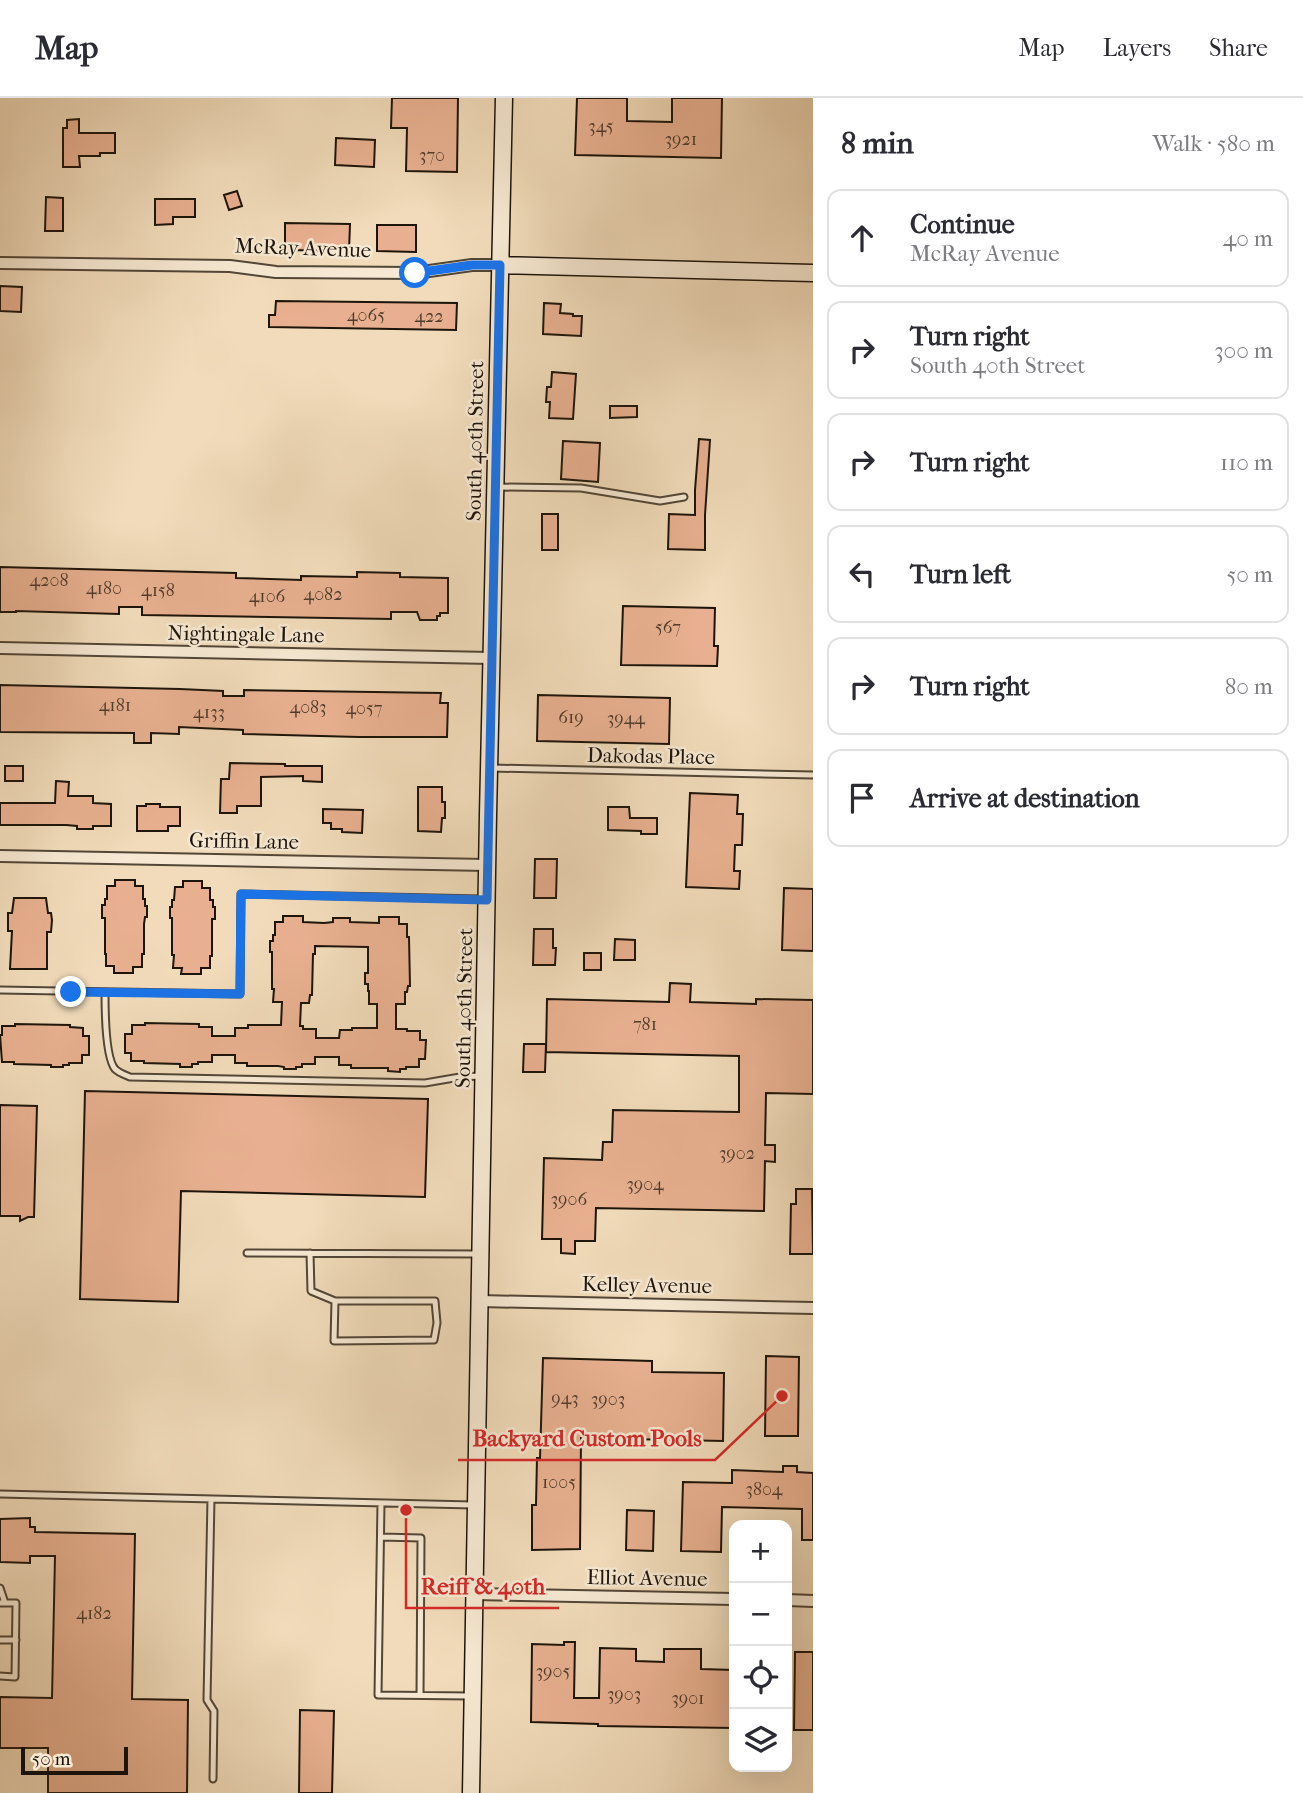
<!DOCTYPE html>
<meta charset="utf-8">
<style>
:root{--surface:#fff;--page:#f2f2f3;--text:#2b2b33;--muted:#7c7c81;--line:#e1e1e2}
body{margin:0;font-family:"IM FELL French Canon",serif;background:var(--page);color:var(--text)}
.controls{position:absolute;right:21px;bottom:21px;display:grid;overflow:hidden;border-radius:14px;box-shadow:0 7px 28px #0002}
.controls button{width:63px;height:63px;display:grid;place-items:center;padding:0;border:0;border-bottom:2px solid var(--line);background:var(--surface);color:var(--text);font:35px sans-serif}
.scale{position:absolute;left:21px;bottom:18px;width:107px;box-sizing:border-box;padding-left:7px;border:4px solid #1d140b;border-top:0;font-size:19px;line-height:24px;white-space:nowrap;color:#1d140b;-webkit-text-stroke:5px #f6e8d2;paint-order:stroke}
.stop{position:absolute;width:21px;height:21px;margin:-16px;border:5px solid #1a73e8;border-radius:50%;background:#fff}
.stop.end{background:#1a73e8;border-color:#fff;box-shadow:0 2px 7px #0008}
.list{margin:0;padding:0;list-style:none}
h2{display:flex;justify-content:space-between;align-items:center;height:91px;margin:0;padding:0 28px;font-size:30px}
h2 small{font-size:23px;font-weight:400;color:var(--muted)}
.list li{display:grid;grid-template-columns:46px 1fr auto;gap:21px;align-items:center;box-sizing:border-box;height:98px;margin:0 14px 14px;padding:0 14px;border:2px solid var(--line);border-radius:14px}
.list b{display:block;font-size:26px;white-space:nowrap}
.list p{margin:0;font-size:23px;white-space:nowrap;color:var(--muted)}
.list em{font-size:23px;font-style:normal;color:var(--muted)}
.icon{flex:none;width:38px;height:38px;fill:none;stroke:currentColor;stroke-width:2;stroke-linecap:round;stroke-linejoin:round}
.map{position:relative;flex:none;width:813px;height:1695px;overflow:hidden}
header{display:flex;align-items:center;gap:42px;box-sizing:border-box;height:98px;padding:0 35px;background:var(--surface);border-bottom:2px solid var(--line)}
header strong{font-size:33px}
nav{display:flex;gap:38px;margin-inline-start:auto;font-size:24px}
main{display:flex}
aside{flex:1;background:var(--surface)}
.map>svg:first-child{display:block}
</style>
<header>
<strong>Map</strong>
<nav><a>Map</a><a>Layers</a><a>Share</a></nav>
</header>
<main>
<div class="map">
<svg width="813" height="1695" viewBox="0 0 813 1695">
<rect width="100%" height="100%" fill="#f1dbba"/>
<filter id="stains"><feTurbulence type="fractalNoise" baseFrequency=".00286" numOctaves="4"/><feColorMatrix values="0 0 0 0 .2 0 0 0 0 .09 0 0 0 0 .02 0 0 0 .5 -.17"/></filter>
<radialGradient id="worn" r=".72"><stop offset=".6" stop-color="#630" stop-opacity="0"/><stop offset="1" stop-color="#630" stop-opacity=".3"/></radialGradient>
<!-- building -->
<path fill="#e8b090" stroke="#1d140b" stroke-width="2" fill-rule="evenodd" d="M392,0H458L457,74L406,73L407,30H391Z
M577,0H627V23L672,24V0H722L721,60L575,57Z
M79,21V35H115V55H100V58H79L80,69H63V30H67V22Z
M336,40L375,42L374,69L335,67Z
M237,93L242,108L229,112L224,97Z
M46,99L63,100V133H45Z
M155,101H195V119H173V126L155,127Z
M285,125L350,126L349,153L285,152Z
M377,127H416V154L377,153Z
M0,188L22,189L21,214L0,213Z
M276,203L457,205L456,232L269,229V217H275Z
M544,205L561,206L560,215L573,216V218H582L581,238L543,236Z
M552,274L576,276L573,321L549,320L550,304H546L547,289H551Z
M610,308H637V319L610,320Z
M699,341L710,342L705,417V452L668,451L669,416L695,417V392Z
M563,343L600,345L598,384L561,381Z
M542,416H558V452H542Z
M0,469L236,475V480L301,482V478L357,479V474L400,475V479L448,480V515H440V518H437V522H420L417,514H391V521L142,517V509H119V516L16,513V514H0Z
M623,508L715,510L714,548H718L717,568L621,567Z
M0,587L180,591L223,593V598H244V592L441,595L440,605H448L447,639H359L243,636V632L179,629V636L151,635V645H134V635L0,634Z
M538,597L670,600L669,646L537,643Z
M230,665L285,666V668H322V684L303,683V678L261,679V708H237V715H220L221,681H229Z
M5,668H23V683H5Z
M56,683L69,684L68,698H93V705L111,706V728H93V731H77V728L66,727H0V705H55Z
M418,689H442V704H445V720H442L441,734L418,733Z
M690,695L738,697L737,716H743L742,747H735L734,773H740L739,791L686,789Z
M146,706H160V709H180V728H168V733H137V708H146Z
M608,709H629L630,720H657V736H641V733L608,732Z
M323,711L363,712L362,735L342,734V731H331V725H323Z
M535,761H557L556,800H534Z
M115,782H135V788H143V801H145V808H147V819H145L144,826V856H142V869H133V875H114V868H106V856H105V820H102V807H105V801H107V788H115Z
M183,783H202V790H210V802H213V809H215V821H212V858H210V870H201V876H181L182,870H173L174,857H172V820H170V809H172V802H174L175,789H183Z
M784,790L813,791V853L782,852Z
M14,800H46L48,815H51L52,822L51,834H47V871H10L12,833H8V815H12Z
M283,818H303V824L324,825L333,824V820H350V824L379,825V819H399V826H407V839H409L410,888H408L407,894H405V906H396V931H407V933H420V942H426L425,961H419V969H406V971H400V974L388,973V970H351V967H339V959H315V966H302V969H296V971H284V969L278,968H247V965H235V957H212V964H198V966H192V969H180V966L144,965V963H131V955H125V936H132V927H145V925L199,926V929H212V938H235V930H248V927H281L282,904H273L274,891H272V854H270V843H273V837H275V824H283ZM315,848L368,849V875H365V886H368V893H369V906H377V930H352V932H340L339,940H316V931H303V928H300L301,905H309L310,897H312L313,856H315Z
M534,831H553V850H556L555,867H533Z
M615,841L635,842V862H614Z
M584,855H601V872H584Z
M670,885L691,886L690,904L756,906V901L813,902V996L766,995L765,1047H775V1064L765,1063L764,1113L596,1110L595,1143H575V1156L561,1155V1141H542L544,1060L602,1062L603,1044H612L613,1012L739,1014V958L546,954L547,901L669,904Z
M15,926L70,927V929L83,930V938H89V957H82V965H69V967H63V969H51V967L14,966V964H2L0,937H2V928H15Z
M524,946H546L545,974H523Z
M85,993L428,1001L425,1099L181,1093L178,1204L80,1201Z
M0,1007L37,1008L34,1119H28L20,1123V1118H0Z
M796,1091H812L813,1156H790L791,1106H796Z
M766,1258L799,1259L798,1338H765Z
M543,1260L652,1263V1274L724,1275L723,1343L581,1340L580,1451L532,1452V1407H536L537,1360H540Z
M783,1368H797V1374L813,1375V1442H802V1411L722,1409L721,1454L681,1453L683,1384L732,1385V1372L783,1374Z
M627,1412L654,1413L653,1453L626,1452Z
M30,1420V1429H35V1434L135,1436L132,1601L188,1602L187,1695H48V1650H0V1599L52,1600L55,1458H30V1465L0,1464V1421Z
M564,1544H575L574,1600H599L600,1550L636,1551V1563L664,1564V1551H701V1571L734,1572V1630L598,1628V1626L531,1624L532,1546L564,1547Z
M795,1554H813V1632H794Z
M300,1612L334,1613L332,1695H299Z"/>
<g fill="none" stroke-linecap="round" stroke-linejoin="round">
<defs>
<path id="lane" d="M498,389L581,390L660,403L684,399
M492,670L813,677
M0,892L240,896L241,796L484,801
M105,894C105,911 105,959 115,971C119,975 125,977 130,979L425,985L460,979L480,978
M247,1155L477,1156
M310,1155L311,1193L335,1203L334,1243L434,1242L437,1225L435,1203H335
M0,1396L473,1407
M211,1401L207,1602L214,1613L213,1681
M381,1405L378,1597L470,1598
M381,1439L421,1440L420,1597
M0,1490L5,1505
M0,1505H16L15,1579L0,1578
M0,1542H16"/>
<path id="street" d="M0,165L230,168L276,174L415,175L472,167H500
M0,550L491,560
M0,758L487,767
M480,1203L813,1210
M475,1496L734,1501
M787,1502L813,1503"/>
<path id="secondary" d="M500,167L813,175
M471,1695L488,717L504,0"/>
</defs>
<!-- lane casing -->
<use href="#lane" stroke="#524637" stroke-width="9"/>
<!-- street casing -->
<use href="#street" stroke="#524637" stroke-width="14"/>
<!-- secondary casing -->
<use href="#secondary" stroke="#1d140b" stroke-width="19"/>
<!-- lane -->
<use href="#lane" stroke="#f6e8d2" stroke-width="5"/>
<!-- street -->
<use href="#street" stroke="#f6e8d2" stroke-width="10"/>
<!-- secondary -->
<use href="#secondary" stroke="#f6e8d2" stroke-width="16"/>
</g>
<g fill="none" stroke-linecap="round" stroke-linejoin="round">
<!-- route -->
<path stroke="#1a73e8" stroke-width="9" d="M71,894L240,896L241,796L487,802L500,167H472L415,175"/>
</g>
<g text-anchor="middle" stroke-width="5" stroke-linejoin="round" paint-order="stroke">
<!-- number labels -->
<g font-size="18" fill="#503b2c">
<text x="601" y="34">345</text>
<text x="681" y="47">3921</text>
<text x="432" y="63">370</text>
<text x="366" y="223">4065</text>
<text x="429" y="224">422</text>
<text x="49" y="488">4208</text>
<text x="104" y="496">4180</text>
<text x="158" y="498">4158</text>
<text x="323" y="502">4082</text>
<text x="267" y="504">4106</text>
<text x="668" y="535">567</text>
<text x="115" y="613">4181</text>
<text x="308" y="615">4083</text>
<text x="364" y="616">4057</text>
<text x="209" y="620">4133</text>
<text x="571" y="625">619</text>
<text x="626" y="626">3944</text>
<text x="645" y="932">781</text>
<text x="737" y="1061">3902</text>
<text x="645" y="1092">3904</text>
<text x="569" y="1107">3906</text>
<text x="565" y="1306">943</text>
<text x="608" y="1307">3903</text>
<text x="559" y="1390">1005</text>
<text x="764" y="1397">3804</text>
<text x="94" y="1521">4182</text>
<text x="553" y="1579">3905</text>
<text x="624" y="1602">3903</text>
<text x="688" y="1606">3901</text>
</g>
<!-- street labels -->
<g font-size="21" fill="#1d140b" stroke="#f6e8d2">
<text transform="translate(303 150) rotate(2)" y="7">McRay Avenue</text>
<text transform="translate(475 343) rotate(-89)" y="7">South 40th Street</text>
<text transform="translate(246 536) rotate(1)" y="7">Nightingale Lane</text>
<text transform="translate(651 658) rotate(1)" y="7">Dakodas Place</text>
<text transform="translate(244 743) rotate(1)" y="7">Griffin Lane</text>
<text transform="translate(464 910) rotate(-89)" y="7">South 40th Street</text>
<text transform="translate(647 1187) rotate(1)" y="7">Kelley Avenue</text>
<text transform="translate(647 1480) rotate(1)" y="7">Elliot Avenue</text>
</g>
</g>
<!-- callouts -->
<path fill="none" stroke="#d62828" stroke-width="2.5" d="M782 1298L715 1362H458M406 1412L406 1510H559"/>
<g fill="#d62828" stroke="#f6e8d2" stroke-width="2.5">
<circle cx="782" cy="1298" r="7"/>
<circle cx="406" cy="1412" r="7"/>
</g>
<g font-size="23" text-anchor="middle" font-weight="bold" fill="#d62828" stroke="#f6e8d2" stroke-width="5" stroke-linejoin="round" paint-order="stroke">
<text x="587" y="1348">Backyard Custom Pools</text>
<text x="483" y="1496">Reiff &amp; 40th</text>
</g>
<rect width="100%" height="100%" filter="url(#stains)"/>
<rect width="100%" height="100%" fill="url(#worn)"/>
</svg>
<div class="controls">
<button>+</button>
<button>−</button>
<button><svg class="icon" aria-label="locate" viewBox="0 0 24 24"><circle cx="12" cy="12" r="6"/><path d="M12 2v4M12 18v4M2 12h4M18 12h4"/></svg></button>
<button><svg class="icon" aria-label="layers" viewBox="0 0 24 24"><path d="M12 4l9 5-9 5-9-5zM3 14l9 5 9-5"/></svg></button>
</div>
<div class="scale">50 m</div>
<div class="stop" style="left:415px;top:175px"></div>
<div class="stop end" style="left:71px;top:894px"></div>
</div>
<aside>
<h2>8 min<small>Walk · 580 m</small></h2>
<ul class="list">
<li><svg class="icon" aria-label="ahead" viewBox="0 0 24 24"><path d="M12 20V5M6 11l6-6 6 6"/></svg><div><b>Continue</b><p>McRay Avenue</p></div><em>40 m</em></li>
<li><svg class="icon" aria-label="right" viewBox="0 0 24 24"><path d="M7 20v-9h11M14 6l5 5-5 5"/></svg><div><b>Turn right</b><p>South 40th Street</p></div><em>300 m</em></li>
<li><svg class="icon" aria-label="right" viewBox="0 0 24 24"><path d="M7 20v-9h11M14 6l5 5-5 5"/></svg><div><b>Turn right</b></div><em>110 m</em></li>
<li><svg class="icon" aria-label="left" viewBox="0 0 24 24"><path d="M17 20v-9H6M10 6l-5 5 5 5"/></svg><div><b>Turn left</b></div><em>50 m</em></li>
<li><svg class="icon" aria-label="right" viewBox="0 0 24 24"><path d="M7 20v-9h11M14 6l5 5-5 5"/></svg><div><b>Turn right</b></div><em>80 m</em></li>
<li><svg class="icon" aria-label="arrive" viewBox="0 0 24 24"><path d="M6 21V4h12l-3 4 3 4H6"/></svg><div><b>Arrive at destination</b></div></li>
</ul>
</aside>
</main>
